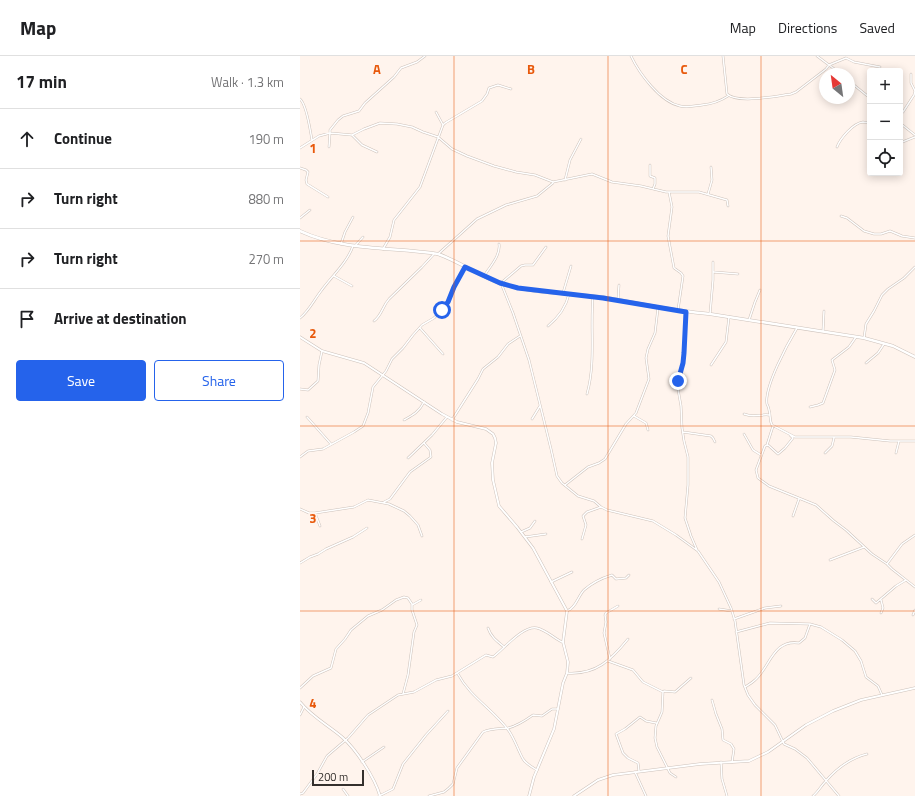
<!DOCTYPE html>
<meta charset="utf-8">
<style>
:root{--surface:#fff;--page:#f2f2f2;--text:#202124;--muted:#757577;--line:#e0e0e0;--accent:#2563eb}
body{margin:0;font-family:"Titillium Web",sans-serif;background:var(--page);color:var(--text)}
.controls{position:absolute;right:12px;top:12px;display:grid;overflow:hidden;border-radius:4px;box-shadow:0 2px 10px #0003}
.controls button{width:36px;height:36px;display:grid;place-items:center;padding:0;border:0;border-bottom:1px solid var(--line);background:var(--surface);color:var(--text);font:20px sans-serif}
.compass{position:absolute;left:519px;top:12px;width:36px;height:36px;border-radius:50%;background:var(--surface);box-shadow:0 2px 10px #0003;rotate:331deg}
.scale{position:absolute;left:12px;bottom:10px;width:52px;box-sizing:border-box;padding-left:4px;border:2px solid #34302d;border-top:0;font-size:11px;line-height:14px;white-space:nowrap;color:#34302d;-webkit-text-stroke:3px #fff4ed;paint-order:stroke}
.stop{position:absolute;width:12px;height:12px;margin:-9px;border:3px solid #2563eb;border-radius:50%;background:#fff}
.stop.end{background:#2563eb;border-color:#fff;box-shadow:0 1px 4px #0008}
.list{margin:0;padding:0;list-style:none}
h2{display:flex;justify-content:space-between;align-items:center;height:52px;margin:0;padding:0 16px;font-size:17px}
h2 small{font-size:13px;font-weight:400;color:var(--muted)}
.list li{display:grid;grid-template-columns:26px 1fr auto;gap:12px;align-items:center;box-sizing:border-box;height:60px;padding:0 16px;border-top:1px solid var(--line)}
.list b{display:block;font-size:15px;white-space:nowrap}
.list em{font-size:13px;font-style:normal;color:var(--muted)}
.actions{display:flex;gap:8px;padding:12px 16px}
.actions a{flex:1;padding:9px 0;border:1px solid var(--accent);border-radius:4px;text-align:center;font-size:14px;color:var(--accent)}
.actions .main{background:var(--accent);color:#fff}
.icon{flex:none;width:22px;height:22px;fill:none;stroke:currentColor;stroke-width:2;stroke-linecap:round;stroke-linejoin:round}
.map{position:relative;flex:none;width:615px;height:740px;overflow:hidden}
header{display:flex;align-items:center;gap:24px;box-sizing:border-box;height:56px;padding:0 20px;background:var(--surface);border-bottom:1px solid var(--line)}
header strong{font-size:19px}
nav{display:flex;gap:22px;margin-inline-start:auto;font-size:14px}
main{display:flex}
aside{flex:1;background:var(--surface)}
.map>svg:first-child{display:block}
</style>
<header>
<strong>Map</strong>
<nav><a>Map</a><a>Directions</a><a>Saved</a></nav>
</header>
<main>
<aside>
<h2>17 min<small>Walk · 1.3 km</small></h2>
<ul class="list">
<li><svg class="icon" aria-label="ahead" viewBox="0 0 24 24"><path d="M12 20V5M6 11l6-6 6 6"/></svg><div><b>Continue</b></div><em>190 m</em></li>
<li><svg class="icon" aria-label="right" viewBox="0 0 24 24"><path d="M7 20v-9h11M14 6l5 5-5 5"/></svg><div><b>Turn right</b></div><em>880 m</em></li>
<li><svg class="icon" aria-label="right" viewBox="0 0 24 24"><path d="M7 20v-9h11M14 6l5 5-5 5"/></svg><div><b>Turn right</b></div><em>270 m</em></li>
<li><svg class="icon" aria-label="arrive" viewBox="0 0 24 24"><path d="M6 21V4h12l-3 4 3 4H6"/></svg><div><b>Arrive at destination</b></div></li>
</ul>
<div class="actions"><a class="main">Save</a><a>Share</a></div>
</aside>
<div class="map">
<svg width="615" height="740" viewBox="0 0 615 740">
<rect width="100%" height="100%" fill="#fff4ed"/>
<g fill="none" stroke-linecap="round" stroke-linejoin="round">
<defs>
<path id="minor" d="M331,0C339,17 360,46 380,50C387,52 395,50 402,49C412,48 419,46 428,40
M423,0L427,38C438,48 476,40 491,38L496,36L526,13L529,9L546,2L554,6L580,11
M517,0L541,18
M549,25L570,42
M0,43C7,49 10,74 12,84
M136,56L143,69
M600,57L603,56L614,39L615,35L611,27V18
M600,67L615,79
M52,79L62,89L77,96
M600,87L615,81
M29,91L30,77L52,79L64,73L80,67L97,68L112,71L123,76L138,81L152,93L167,100L194,110L216,116L235,119L253,126L292,118L312,126L341,130L366,136H399L427,144L428,150
M537,91C540,83 553,67 563,66C565,66 568,67 570,67
M0,92L19,80L30,77V74L38,64L43,60L59,55L65,47L94,21L101,12L117,6L125,0
M350,109V120L355,122V128L353,133
M0,112L6,114L8,116L6,124L7,128L28,141
M265,124L270,104L281,83
M369,136L372,151L368,180L374,212L381,217L383,220L378,254
M408,138L412,124L411,111
M541,160L547,162L564,175L574,178H581L590,175L602,180L615,182
M0,162L10,154
M41,188L45,176L53,161
M55,190L63,181
M246,191L233,209H225L221,210L201,227L213,257L229,304L251,393L257,420L262,427L278,440L294,445L301,451L307,454L353,465L376,479L398,495L419,526L431,552L435,565L444,629L448,639L455,649L475,669L484,688L495,693L507,702L539,740
M83,193L90,181L94,164L120,131L143,69L145,67L182,45L187,38L189,32L198,29L211,33
M138,198L177,163L206,149L237,140L253,127
M414,216L438,218
M34,220L52,230
M184,220C189,212 201,199 199,188
M263,237L271,210
M318,244L319,229
M386,256L384,297L383,307L378,325V333L381,350L382,372L384,385L388,401V429L385,462L391,480L397,494
M410,258L413,224V206
M0,262C9,255 14,244 21,235C31,221 47,207 53,190
M449,264L455,246L460,234
M74,265C82,259 82,251 89,243L122,211L134,198
M248,270C259,261 266,251 269,238
M120,272L143,298
M497,272C488,287 464,331 467,348C468,350 469,352 469,354C471,359 469,364 472,369L495,381H551L590,385H615
M523,275L524,255
M564,282L566,268L574,255L582,239L588,233L604,222L615,211
M566,307L578,297L584,288
M411,309L426,286L429,261
M0,333L8,334L18,325L19,309L22,295
M287,338C296,306 290,273 293,240
M510,351L518,349L523,347L535,314L532,304L549,291L556,281
M444,358C454,362 459,358 469,359
M334,360L346,367L348,374
M7,361L31,388
M232,363L240,350
M104,364C113,359 119,356 124,346
M152,364L178,323L183,313L198,301L208,288L220,280
M383,376L411,380L413,382L415,386
M444,378L453,394L461,399
M490,379L493,382L485,392L478,398L468,389L465,390L456,414L458,422L469,430L516,449L534,465L546,474L572,498L587,508L592,513L615,531
M467,389L473,370
M525,397L532,390L534,382
M596,397L599,385
M0,401L8,395L23,393L54,376L63,370L68,357L73,331L86,315L92,303L103,292L113,279L122,269L134,262L146,250L154,231L165,211
M108,402L132,379L147,361
M265,429L288,411L299,407L305,403L326,368L336,357L349,323L346,302L348,293L355,277L358,252
M84,446L90,443L110,416L131,401L130,394L124,387
M0,453L9,457H15L54,451L68,444L89,448L104,455L110,460L118,469L122,480
M15,457L20,470
M493,460L499,443
M221,476L230,472L235,465
M225,481L246,478
M282,483L286,469L283,460L287,456L301,451
M530,504L564,491
M0,507L10,501L18,498L26,493L53,481L67,472
M587,508L602,488L615,479
M251,526L272,516
M572,543L576,547L596,530L606,524
M581,544L583,552L581,557
M112,549L121,544
M419,553L432,555
M267,555C276,552 278,540 284,534C292,527 302,522 312,519L316,523L326,522L329,519
M613,559L615,554
M434,563L465,552L481,550
M188,572C191,581 197,585 204,591
M436,576L470,567L510,568
M310,603L304,577L306,566L305,559L306,557L318,550
M308,605L333,614L343,626L363,636L362,656L356,670L355,682L357,691L370,717L376,721
M267,617C296,619 311,604 328,583
M158,618C170,641 194,654 209,675C215,684 218,694 223,703C226,708 232,711 237,714
M445,631C448,629 452,627 455,624C470,611 473,583 499,587L505,582L510,568L521,571L542,584L555,595L561,605L566,621L578,630L582,639
M0,632L13,620L31,612L36,593L45,583L51,574L68,560L82,554L96,544L104,541L108,542L112,548V554L117,569L114,576L108,619L103,638
M363,636L364,635L375,636L391,622
M412,644L416,658L422,673L423,684L431,688L434,693L432,706
M0,659L4,651
M62,706L84,691
M421,706L422,723L427,740
M339,715L338,707L328,702L323,697L316,678L325,673L340,661L346,665L356,667
M335,716L346,740
M43,733L48,740
M0,738L3,737L17,718L27,700L48,682L68,659L98,639L114,636L136,624L152,620L186,599L193,601C204,593 223,569 237,572C246,574 254,582 262,586
M79,740L93,733L103,708L126,679L148,655
M129,740L144,736L149,732L153,728L157,712L183,676C191,672 200,673 208,672C217,670 226,664 233,659L242,660L252,653H258
M513,740C518,736 521,730 525,726C536,713 551,702 567,698"/>
<path id="tertiary" d="M0,281L22,295L64,307L142,358L157,366L186,373L193,378L195,382L196,387L192,407L193,424L199,450L217,471L233,492L267,555L263,586L268,606L267,617L263,627L254,673L234,721L229,740
M0,646C12,661 28,669 42,681C56,693 75,722 80,740
M274,740L298,724L313,719L400,708L449,705L468,696L506,669L533,655L561,644L615,632"/>
<path id="secondary" d="M0,175C43,195 92,191 138,198C161,206 180,221 202,228C234,238 269,237 302,241C338,247 373,255 410,258L564,282L593,290L615,301"/>
</defs>
<!-- minor casing -->
<use href="#minor" stroke="#cdc2bb" stroke-width="2.5"/>
<!-- tertiary casing -->
<use href="#tertiary" stroke="#cdc2bb" stroke-width="3"/>
<!-- secondary casing -->
<use href="#secondary" stroke="#cdc2bb" stroke-width="3.5"/>
<!-- minor -->
<use href="#minor" stroke="#fff" stroke-width="1.5"/>
<!-- tertiary -->
<use href="#tertiary" stroke="#fff" stroke-width="2"/>
<!-- secondary -->
<use href="#secondary" stroke="#fff" stroke-width="2.5"/>
</g>
<g fill="none" stroke-linecap="round" stroke-linejoin="round">
<!-- route -->
<path stroke="#2563eb" stroke-width="5" d="M142,254L148,246L154,231L165,211L200,227L218,232L303,242L386,256L384,297L383,307L378,325"/>
</g>
<!-- grid -->
<path fill="none" stroke="#e8590c" stroke-width="1" stroke-opacity="0.55" d="M154,0V740M308,0V740M461,0V740M0,185H615M0,370H615M0,555H615"/>
<g font-size="13" text-anchor="middle" font-weight="bold" fill="#e8590c" stroke="#fff4ed" stroke-width="3.5" stroke-linejoin="round" paint-order="stroke">
<text x="77" y="18">A</text>
<text x="231" y="18">B</text>
<text x="384" y="18">C</text>
<text x="13" y="97">1</text>
<text x="13" y="282">2</text>
<text x="13" y="467">3</text>
<text x="13" y="652">4</text>
</g>
</svg>
<div class="controls">
<button>+</button>
<button>−</button>
<button><svg class="icon" aria-label="locate" viewBox="0 0 24 24"><circle cx="12" cy="12" r="6"/><path d="M12 2v4M12 18v4M2 12h4M18 12h4"/></svg></button>
</div>
<svg class="compass" viewBox="-18 -18 36 36"><path d="M0-13l5 13h-10z" fill="#e53935"/><path d="M0 13l5-13h-10z" fill="#757577"/></svg>
<div class="scale">200 m</div>
<div class="stop" style="left:142px;top:254px"></div>
<div class="stop end" style="left:378px;top:325px"></div>
</div>
</main>
